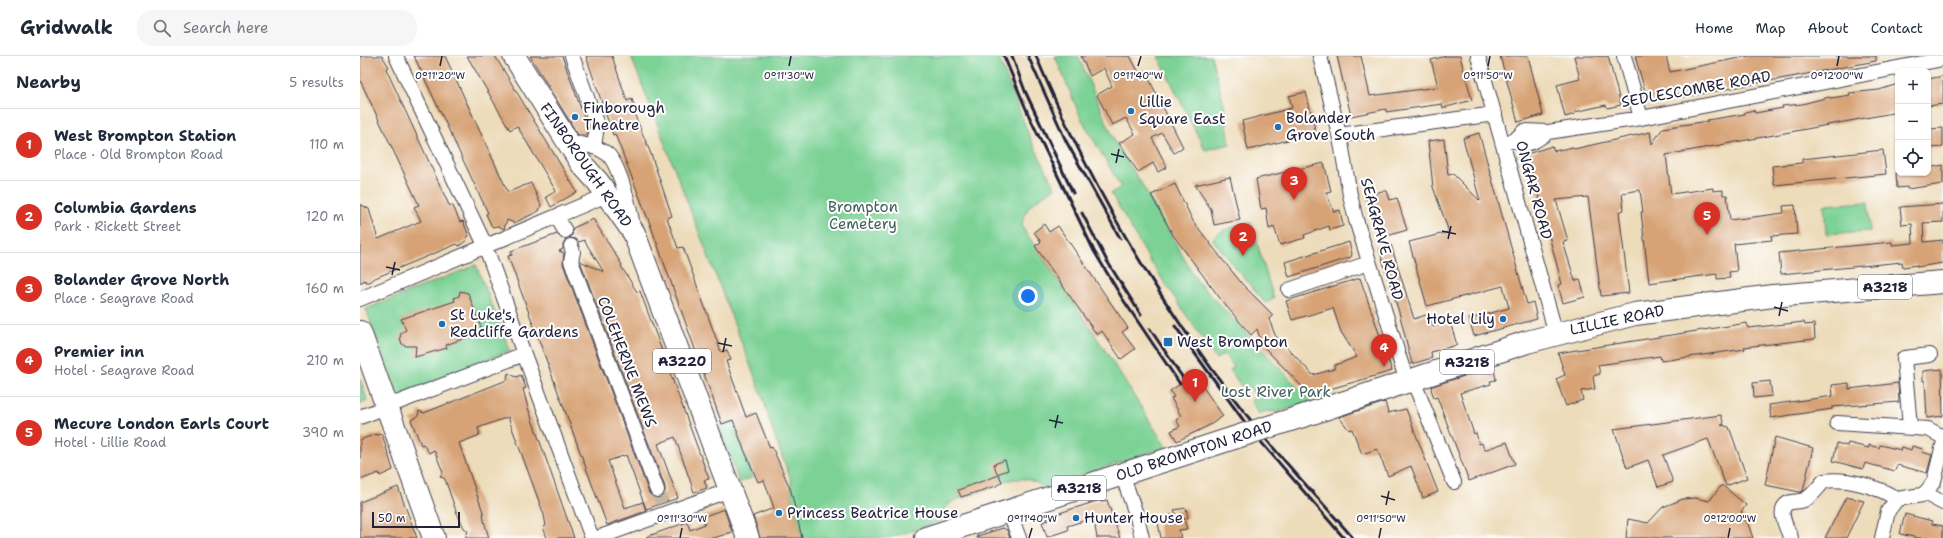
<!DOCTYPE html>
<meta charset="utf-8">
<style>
:root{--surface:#fff;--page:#f6f6f7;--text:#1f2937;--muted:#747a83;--line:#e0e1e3;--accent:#d93025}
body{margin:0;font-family:"Shantell Sans",sans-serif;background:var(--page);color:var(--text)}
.controls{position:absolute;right:12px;top:12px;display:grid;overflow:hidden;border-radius:8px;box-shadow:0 1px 3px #0004}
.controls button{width:36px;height:36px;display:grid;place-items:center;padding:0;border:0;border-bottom:1px solid var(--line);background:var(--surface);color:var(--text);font:20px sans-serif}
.scale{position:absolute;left:12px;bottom:10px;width:88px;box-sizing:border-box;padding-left:4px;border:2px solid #22223b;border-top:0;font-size:11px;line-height:14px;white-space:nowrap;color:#22223b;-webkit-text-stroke:3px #fff;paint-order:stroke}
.you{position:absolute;left:668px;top:240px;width:14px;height:14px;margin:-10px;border:3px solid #fff;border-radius:50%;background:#1a73e8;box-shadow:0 0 0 6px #1a73e833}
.badge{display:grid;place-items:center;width:26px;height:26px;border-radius:50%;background:var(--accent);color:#fff;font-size:13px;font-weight:700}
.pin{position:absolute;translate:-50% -33px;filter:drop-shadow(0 1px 2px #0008)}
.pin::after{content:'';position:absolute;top:21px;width:14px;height:12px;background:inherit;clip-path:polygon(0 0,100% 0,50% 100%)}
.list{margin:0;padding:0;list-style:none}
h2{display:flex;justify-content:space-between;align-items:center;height:52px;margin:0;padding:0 16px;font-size:17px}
h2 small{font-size:13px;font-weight:400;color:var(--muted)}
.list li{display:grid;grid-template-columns:26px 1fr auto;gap:12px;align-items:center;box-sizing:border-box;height:72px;padding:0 16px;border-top:1px solid var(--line)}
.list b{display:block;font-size:15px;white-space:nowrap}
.list p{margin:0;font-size:13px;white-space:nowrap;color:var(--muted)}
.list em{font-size:13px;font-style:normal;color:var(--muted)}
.icon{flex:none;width:22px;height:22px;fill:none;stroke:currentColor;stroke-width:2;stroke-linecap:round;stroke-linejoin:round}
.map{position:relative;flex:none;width:1583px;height:482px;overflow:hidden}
header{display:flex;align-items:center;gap:24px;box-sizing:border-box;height:56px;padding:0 20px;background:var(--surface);border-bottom:1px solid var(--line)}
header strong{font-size:19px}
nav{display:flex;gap:22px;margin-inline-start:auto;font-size:14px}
.search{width:280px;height:36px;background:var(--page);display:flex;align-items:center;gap:10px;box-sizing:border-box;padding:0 14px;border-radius:16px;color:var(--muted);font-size:15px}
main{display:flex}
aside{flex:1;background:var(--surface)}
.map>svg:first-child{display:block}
</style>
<header>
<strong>Gridwalk</strong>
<div class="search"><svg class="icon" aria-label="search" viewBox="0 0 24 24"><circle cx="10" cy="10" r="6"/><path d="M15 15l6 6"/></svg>Search here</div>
<nav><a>Home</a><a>Map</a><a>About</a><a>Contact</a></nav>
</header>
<main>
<aside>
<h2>Nearby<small>5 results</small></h2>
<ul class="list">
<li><span class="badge">1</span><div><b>West Brompton Station</b><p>Place · Old Brompton Road</p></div><em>110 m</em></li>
<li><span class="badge">2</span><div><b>Columbia Gardens</b><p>Park · Rickett Street</p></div><em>120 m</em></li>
<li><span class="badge">3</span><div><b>Bolander Grove North</b><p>Place · Seagrave Road</p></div><em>160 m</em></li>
<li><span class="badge">4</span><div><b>Premier inn</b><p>Hotel · Seagrave Road</p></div><em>210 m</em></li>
<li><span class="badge">5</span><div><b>Mecure London Earls Court</b><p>Hotel · Lillie Road</p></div><em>390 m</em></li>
</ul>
</aside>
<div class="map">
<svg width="1583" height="482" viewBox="0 0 1583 482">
<rect width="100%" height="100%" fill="#fff"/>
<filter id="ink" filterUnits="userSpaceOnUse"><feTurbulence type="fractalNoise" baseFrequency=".025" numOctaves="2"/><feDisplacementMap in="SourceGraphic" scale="8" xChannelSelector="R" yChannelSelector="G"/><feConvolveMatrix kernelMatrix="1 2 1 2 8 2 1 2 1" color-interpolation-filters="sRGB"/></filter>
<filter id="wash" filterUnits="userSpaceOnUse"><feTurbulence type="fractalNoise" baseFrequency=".012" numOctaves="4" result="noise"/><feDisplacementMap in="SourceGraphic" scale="16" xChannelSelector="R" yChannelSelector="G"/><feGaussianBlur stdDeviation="0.9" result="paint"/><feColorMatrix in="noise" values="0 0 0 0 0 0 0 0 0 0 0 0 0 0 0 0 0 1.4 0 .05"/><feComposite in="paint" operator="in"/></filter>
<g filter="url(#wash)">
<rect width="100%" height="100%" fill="#eddcba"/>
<!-- green -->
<path fill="#7bd195" stroke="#4e7a68" d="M271,0H638L670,82L695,132C678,144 664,148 662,171L745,294L806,391L683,432C670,419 652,422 635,428L636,430L593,445L583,454L581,465L529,482H442L431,435V424L413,376L403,342Z
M695,0H718L756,88L781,127L837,225L952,346L918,356L906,355L899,358L891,345L896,340L890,331L884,334L870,314L874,311L864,298L856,303L790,205L751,137L761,131L721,62Z
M798,0H851L864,48L870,88L845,94Z
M1508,146L1510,175L1466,178L1464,149Z
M891,167L914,243L905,247L853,184C856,173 880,170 891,167Z
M116,209L150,294L38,340L6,253Z
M0,322L7,344L0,348Z
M373,364L393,421L381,426H379L359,370Z"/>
<g id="blocks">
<!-- building -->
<path fill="#d7a376" d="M0,0H22L29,11L26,13L89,149L93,150L100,166L103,165L109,180L106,181L107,184L99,190L97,188L15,222L10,226H6L5,224L0,227V148L9,153L18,183L61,165L54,151L59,149L0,24Z
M54,0H85L148,136L171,127L181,149L179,155L154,167L147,164L144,173L138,170L132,171L126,158L128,157Z
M107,0H135L217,136L191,151L186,141L196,135L157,70L150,74Z
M170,0H202L228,72L227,79H218Z
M226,0H252L267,45L272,43L276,56L274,57L291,98L312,160L307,162L318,192L323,191L361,296L367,294L371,304L366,305L386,361L396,357L410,392L412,391L420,409L431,435L442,482H400L393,460L414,452L404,424L398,426L383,391L373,364L362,368L290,168L255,78L253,79Z
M721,0H770L779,17L785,15L823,91L814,97L802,77L792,82L807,111L798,116L793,107L778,116L759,87L775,78L766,62L752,69L737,39L752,30L744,12L730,20Z
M977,0H1001L1010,40L1078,31L1071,4L1086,0H1100L1112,44L1083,52L1082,48L1026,56V53L991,60Z
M1140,0H1168L1183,59L1158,66Z
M1214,0H1248L1261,49L1247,52L1246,49L1215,56V58L1205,61L1197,29L1220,23Z
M1275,0H1306L1310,16L1389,0H1516V5L1324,41V37L1288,45Z
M1583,20V48L1568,50V23Z
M1538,28V56L1306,99L1311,138L1353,132V135L1363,134V139H1367L1370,164L1424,157L1423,150L1435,149L1437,178L1411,180L1412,184L1374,188L1377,215L1369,216L1370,222L1357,223V218L1289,227L1281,156H1283L1280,134L1262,137L1264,154L1259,156L1269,237L1241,240L1228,141L1196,144L1208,185L1203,186L1215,225L1220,223L1225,241L1203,247L1198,229L1202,228L1167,98L1192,90L1194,95L1213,91L1214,93L1290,76L1292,88L1303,72L1348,65L1347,64L1385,58V56L1394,54L1395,57L1423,52L1422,50L1442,48L1469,41L1471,42L1490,39L1489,37L1519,34Z
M946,36L956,77L888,94L882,65L932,52L929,40Z
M1583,72V91L1568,92V75L1569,73Z
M1119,77L1167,248L1173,246L1177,263L1114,280L1109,263L1149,252L1143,230L1067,250L1049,186L1089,176L1073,131L1068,85L1084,83L1088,119L1093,118L1120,145L1103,82Z
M1523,94L1526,118L1414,129L1412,110L1442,107V103Z
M964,107L971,135L966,136L974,156L980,154L983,170L970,174L969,170L944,179L945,182L920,189L914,171L909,173L906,152L901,153L896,123Z
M1583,109V128L1547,133V131L1537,132L1536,117H1568V112Z
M870,121L880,164L854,169L851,153L835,129Z
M815,128L833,165L862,203L883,229L913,259L909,263L915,279L953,319L974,313L975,309L997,301L981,276L973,252L932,264L926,245L1000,222L1032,315L963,335L964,338L953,342L902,289L897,273L891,279L862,245L813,179L791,139Z
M1022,135H1027L1030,144L1037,142L1047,174L1020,182L1007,140Z
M1583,148V166L1563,167L1564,186L1583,184V207L1557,211V209L1543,211L1542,206L1421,218L1419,197L1532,186V189L1553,187L1552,168L1542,169L1540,151Z
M233,163L262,209L261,210L277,236L280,235L349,423L344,424L347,432L334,436L315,381L298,388L318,442L286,453L266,399L248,405L265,452L283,446L286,455L247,469L148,200L152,199L151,195L197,178L201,182L206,183L203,188V193L199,195L204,197L203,208L289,437L295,442H300L305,436V431L220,205L244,216L224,184L219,186L216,183L210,182L212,179L213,172Z
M684,168L689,176L698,170L768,272L762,276L775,293L761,303L742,275L737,279L675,190L681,186L674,176Z
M989,186L992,198L991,201L929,221L925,206Z
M1031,189L1054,263L1069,258L1073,271L1090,266L1097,289L1071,296L1072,302L1052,308L1039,256L1019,193Z
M100,235L108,237L122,274L116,277V278L86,289L87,292L55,301L56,290H46L42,288L40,282L41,277L46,274L41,263L95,245L94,242L99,240Z
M1444,266L1445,269L1454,268L1455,283L1384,291L1385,293L1301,305L1300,300L1238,309L1240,318L1233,320L1235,333L1221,335L1223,344L1206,350L1196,323L1205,319L1198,297L1387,267L1388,272Z
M1127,313V315L1134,313L1136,324L1130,325L1131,328L1100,337L1114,378L1116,377L1119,388L1122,387L1124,394L1147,386L1155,408L1109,425L1077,341L1074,342L1071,333L1072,330Z
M1582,313L1583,360L1567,362L1565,325H1563V315Z
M148,317L156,321L161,319L166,332L163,333L168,352L214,482H187L183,471L186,470L184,459L148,361L118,372L120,379L99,387L123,456L124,465L129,482H105L108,475L104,472L96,455L85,423L80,420L83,416L74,394L69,397L63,388L61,389L51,364L58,360L59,355L64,357L147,324Z
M834,318L863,360L850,369L817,385L811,375L820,370L816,364L821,360L811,342L814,341L810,335Z
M1410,325L1412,340L1394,342L1393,327Z
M1489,327V333L1538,327L1539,346L1472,351V353L1411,362L1409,349L1473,340L1472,329Z
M1025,346L1028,357L1046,353L1078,436L1063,442L1051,410L1028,420L1017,393L1002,398L992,373L989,374L979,361Z
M1361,359L1364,369H1361L1369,371L1387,422L1366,430L1348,383L1303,399L1313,426L1298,431L1288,404L1267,412L1254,373Z
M16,378L17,379L22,378L33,414L20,420L19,417L0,424V384Z
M1415,381L1453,392L1443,435L1440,436L1405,429Z
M1477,387L1487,390L1488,387L1509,392V389L1519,392L1520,389L1541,394L1542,391L1551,394L1552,390L1563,393L1562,396L1572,399L1567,417L1537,409L1535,415L1505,407L1503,413L1473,405Z
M645,404L648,414L637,418L634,408Z
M639,419L642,426L636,430L601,441L598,434Z
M1362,429L1386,449L1381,456L1388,468L1393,482H1266L1268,463L1288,467L1303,451L1323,443L1335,442L1349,445Z
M38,431L57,482H0V446Z
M1486,441L1504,445L1486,482H1465Z
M740,444L741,446L747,444L760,482H737L734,465L731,466L730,463L707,470L708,474L687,481L682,466L688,464L687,461Z
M826,452L828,462L824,463L827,473L819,474L821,482H801L797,462L816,458L814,454Z
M364,453L372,476L354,482H286V481L327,466L330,474L345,468L342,461Z
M1545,458L1572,465V468L1583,470V482H1558L1540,478Z
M643,472L647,474L650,482H617V480Z"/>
</g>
</g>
<g filter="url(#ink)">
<use href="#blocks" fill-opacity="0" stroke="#403e4e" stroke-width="1"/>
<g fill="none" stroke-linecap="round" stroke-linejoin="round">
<!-- minor-tunnel -->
<path stroke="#c4b7a1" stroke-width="14" stroke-dasharray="14 7" stroke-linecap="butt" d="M297,434L303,449"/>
<defs>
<path id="minor" d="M36,0L125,189L164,298L232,482
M212,0L237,69L234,91
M960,0L981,87L990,139L996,164L1047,326
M1118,0L1196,278
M1264,0L1281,62
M979,79L1135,58
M1155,84C1170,92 1176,84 1188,76
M207,86C220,88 235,89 246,97C259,105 270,154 273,169
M1144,87L1155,84L1164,75L1188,76L1281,62L1583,3
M197,161L205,175
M211,190L213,196L211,205L297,434
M929,234L1009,207
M0,243L247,139
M1053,324L1094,426
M0,361L164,298
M1477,367L1568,373L1583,381
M1550,371L1544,302L1570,299
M762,418L777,461L782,482
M1567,435L1574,425L1583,389
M649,455L659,482
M237,482L370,434
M1431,482C1427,472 1416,454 1428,447C1433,445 1439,446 1444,444C1452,441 1458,431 1464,425C1487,422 1517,430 1537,443L1562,439L1567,435L1570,440L1583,447
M1522,482L1528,455L1537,443"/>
<path id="primary" d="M943,360L1167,286L1275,258L1413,240L1583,226
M566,482L886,378"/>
<path id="trunk" d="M154,0L221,107L238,126L274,177L388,482
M0,276L74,482"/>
</defs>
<!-- minor casing -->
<use href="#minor" stroke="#403e4e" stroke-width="16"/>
<!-- primary casing -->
<use href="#primary" stroke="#403e4e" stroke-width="24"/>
<!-- trunk casing -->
<use href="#trunk" stroke="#403e4e" stroke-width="24"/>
<!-- minor -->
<use href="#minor" stroke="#fff" stroke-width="14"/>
<!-- primary -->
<use href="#primary" stroke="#fff" stroke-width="22"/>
<!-- trunk -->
<use href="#trunk" stroke="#fff" stroke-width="22"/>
<!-- rail -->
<path stroke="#22223b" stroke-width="3" d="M644,0L669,60L734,195L762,242L820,328
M652,0L665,35L713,137
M668,0L706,85L760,182
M676,0C733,137 811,267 905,382C933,416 964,448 993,482
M722,157L747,205L781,259
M815,270L889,372L984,482
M790,273L825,325"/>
<defs>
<path id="primary-bridge" d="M886,378L943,360"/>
</defs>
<!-- primary-bridge casing -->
<use href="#primary-bridge" stroke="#403e4e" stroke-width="24" stroke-linecap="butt"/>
<!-- primary-bridge -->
<use href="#primary-bridge" stroke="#fff" stroke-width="22"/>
</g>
</g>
<!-- ticks -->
<path fill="none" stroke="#22223b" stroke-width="1.5" d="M80,10L82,0M429,10L431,0M778,10L781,0M1128,10L1130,0M1477,10L1479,0M751,98L764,101M756,107L759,93M1082,175L1096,178M1088,183L1091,170M26,211L40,214M32,219L35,206M1414,251L1428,255M1419,260L1422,246M358,287L372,290M363,296L366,282M689,364L703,367M695,372L698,359M1021,440L1035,444M1026,449L1029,435M320,482L322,472M669,482L672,472M1019,482L1021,472M1368,482L1370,472"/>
<!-- markers -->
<g fill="#1f6fb2" stroke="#fff" stroke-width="1.5">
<circle cx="771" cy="55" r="4"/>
<circle cx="215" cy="61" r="4"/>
<circle cx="918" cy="71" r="4"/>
<circle cx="1143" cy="263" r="4"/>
<circle cx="82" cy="268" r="4"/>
<rect x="803" y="281" width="10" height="10" rx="2"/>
<circle cx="419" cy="457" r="4"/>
<circle cx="716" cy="462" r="4"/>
</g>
<g text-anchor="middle" stroke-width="4" stroke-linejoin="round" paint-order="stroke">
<!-- shield labels -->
<g fill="#fff" stroke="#646476" stroke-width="1">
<rect x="1498" y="219" width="54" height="24" rx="3"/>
<rect x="293" y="293" width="58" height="24" rx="3"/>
<rect x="1080" y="294" width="54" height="24" rx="3"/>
<rect x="692" y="420" width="54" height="24" rx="3"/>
</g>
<g font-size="14" font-weight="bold" fill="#22223b">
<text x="1525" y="236">A3218</text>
<text x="322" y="310">A3220</text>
<text x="1107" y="311">A3218</text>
<text x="719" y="437">A3218</text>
</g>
<!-- street labels -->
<g font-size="15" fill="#22223b" stroke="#fff">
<text transform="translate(1336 33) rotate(-10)" y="5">SEDLESCOMBE ROAD</text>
<text transform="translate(226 109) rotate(55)" y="5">FINBOROUGH ROAD</text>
<text transform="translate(1174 134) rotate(75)" y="5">ONGAR ROAD</text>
<text transform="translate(1022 183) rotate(75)" y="5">SEAGRAVE ROAD</text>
<text transform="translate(1257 264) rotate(-12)" y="5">LILLIE ROAD</text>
<text transform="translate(267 306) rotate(69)" y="5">COLEHERNE MEWS</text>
<text transform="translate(834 395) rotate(-18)" y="5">OLD BROMPTON ROAD</text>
</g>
<!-- poi labels -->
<g font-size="15" fill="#22223b" stroke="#fff" text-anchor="start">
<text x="779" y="51">Lillie<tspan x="779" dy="17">Square East</tspan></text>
<text x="223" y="57">Finborough<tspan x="223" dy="17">Theatre</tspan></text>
<text x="926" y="67">Bolander<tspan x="926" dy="17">Grove South</tspan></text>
<text x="90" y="264">St Luke's,<tspan x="90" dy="17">Redcliffe Gardens</tspan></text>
<text x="1135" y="268" text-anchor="end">Hotel Lily</text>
<text x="817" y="291">West Brompton</text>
<text x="427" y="462">Princess Beatrice House</text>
<text x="724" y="467">Hunter House</text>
</g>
<!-- park labels -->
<g font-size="15" fill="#415f5a" stroke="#fff">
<text x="503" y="156">Brompton<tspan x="503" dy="17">Cemetery</tspan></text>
<text x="916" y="341">Lost River Park</text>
</g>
</g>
<g font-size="10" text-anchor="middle" fill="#22223b" stroke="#fff" stroke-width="4" stroke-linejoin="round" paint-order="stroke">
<text x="80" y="23">0°11'20"W</text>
<text x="429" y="23">0°11'30"W</text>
<text x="778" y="23">0°11'40"W</text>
<text x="1128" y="23">0°11'50"W</text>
<text x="1477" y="23">0°12'00"W</text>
<text x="322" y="466">0°11'30"W</text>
<text x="672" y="466">0°11'40"W</text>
<text x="1021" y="466">0°11'50"W</text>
<text x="1370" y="466">0°12'00"W</text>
</g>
</svg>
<div class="controls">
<button>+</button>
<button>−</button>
<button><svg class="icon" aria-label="locate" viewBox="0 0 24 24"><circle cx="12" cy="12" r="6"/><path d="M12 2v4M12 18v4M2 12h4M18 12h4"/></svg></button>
</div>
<div class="scale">50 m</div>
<div class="you"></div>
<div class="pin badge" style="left:835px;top:346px">1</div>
<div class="pin badge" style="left:883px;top:200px">2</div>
<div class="pin badge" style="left:934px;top:144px">3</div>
<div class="pin badge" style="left:1024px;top:311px">4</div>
<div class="pin badge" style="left:1347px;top:179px">5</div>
</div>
</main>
